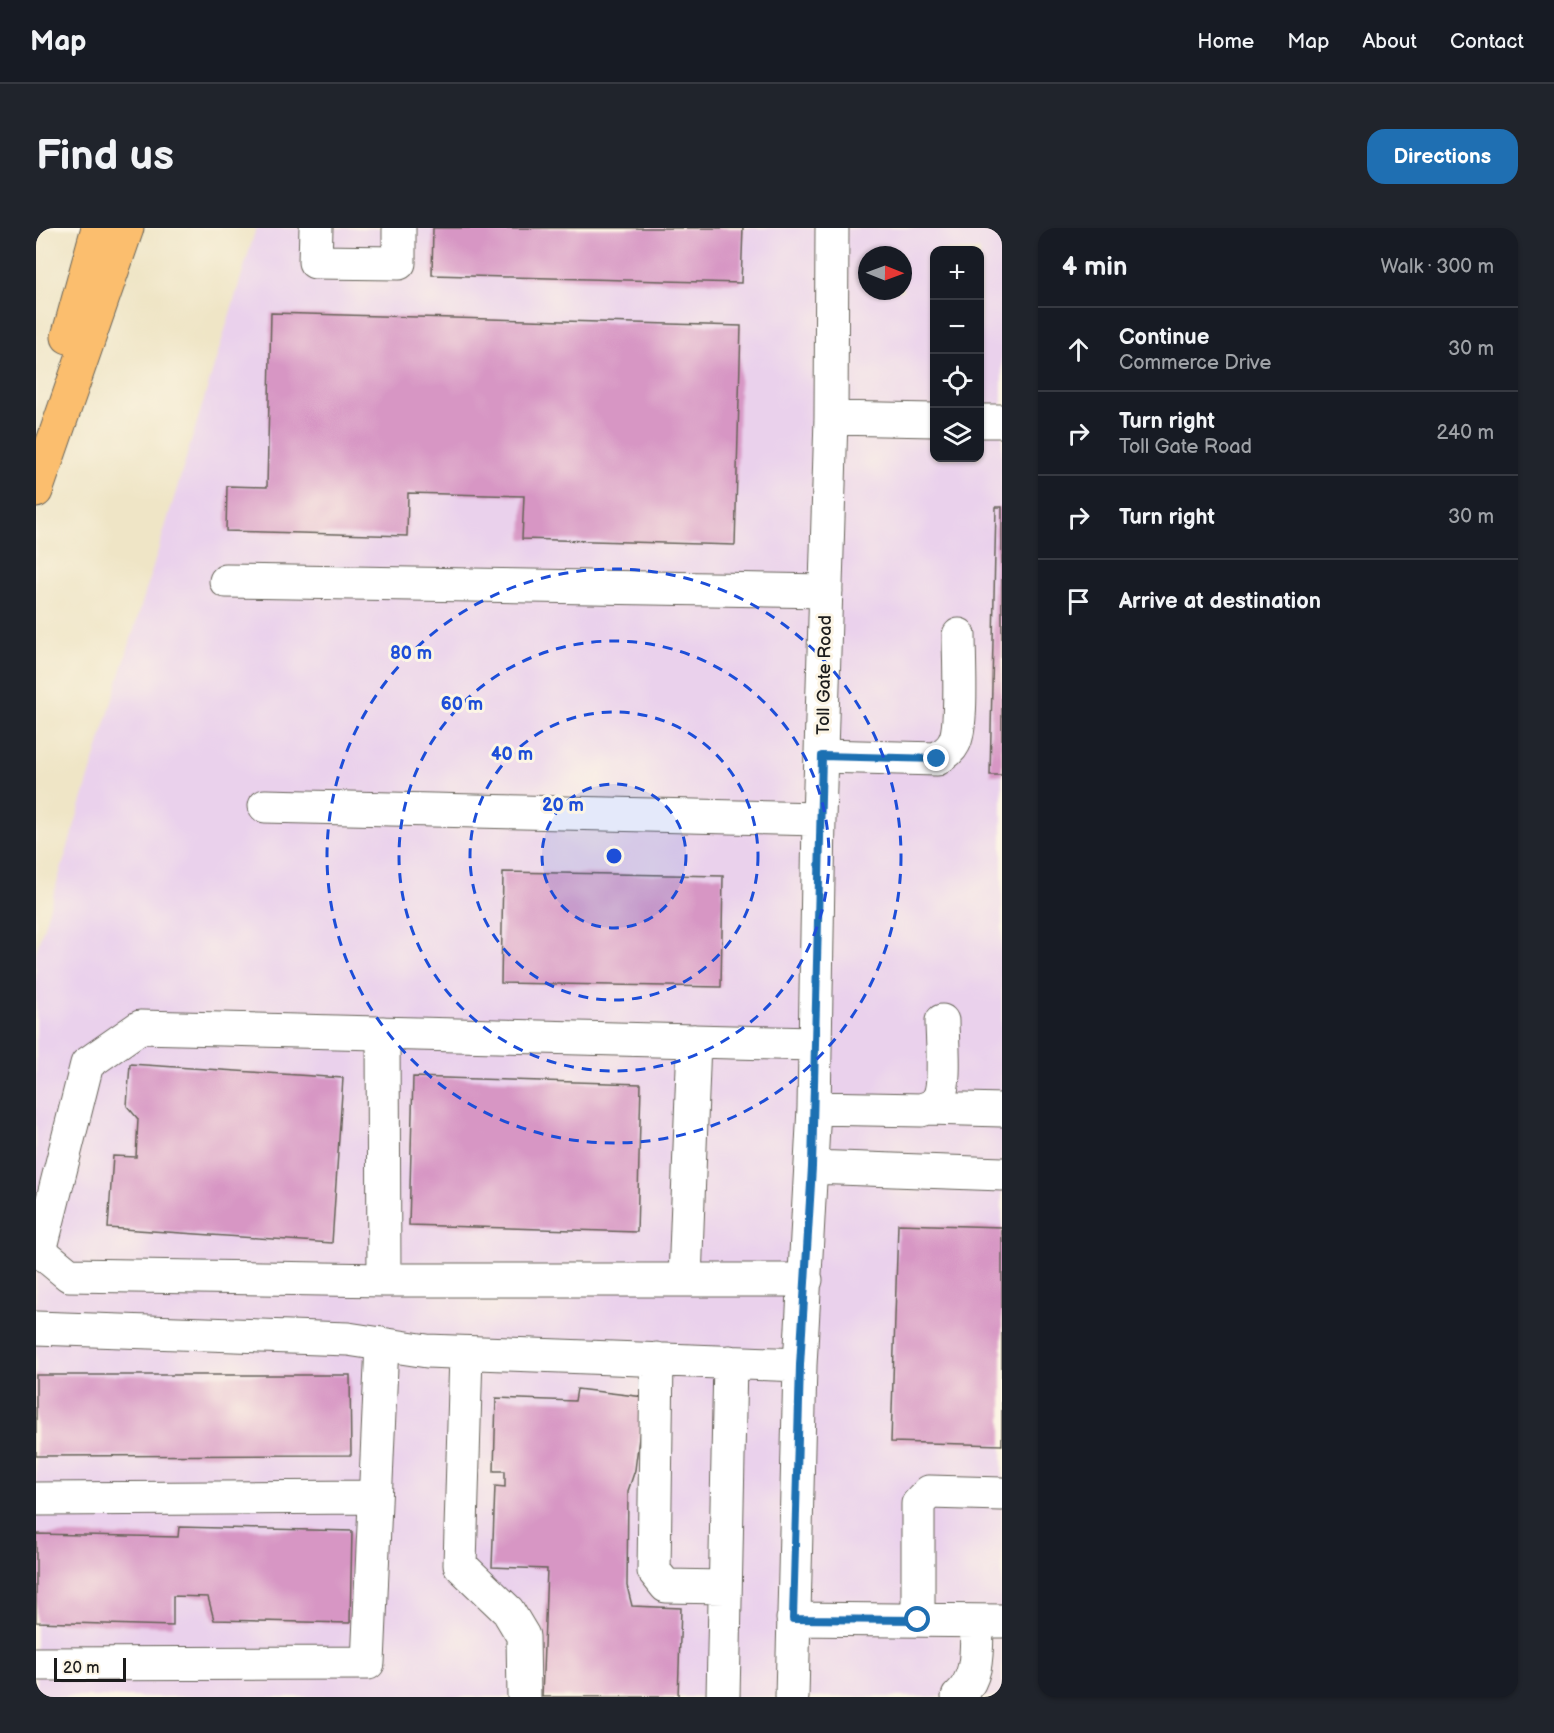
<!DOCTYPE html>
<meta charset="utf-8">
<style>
:root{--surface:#171b24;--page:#20242c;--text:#f1f3f6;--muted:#9ea1a6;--line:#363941;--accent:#1f6fb2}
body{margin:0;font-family:"Balsamiq Sans",sans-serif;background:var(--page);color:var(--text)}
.controls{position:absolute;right:18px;top:18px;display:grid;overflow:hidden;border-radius:12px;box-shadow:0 2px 4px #0004}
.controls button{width:54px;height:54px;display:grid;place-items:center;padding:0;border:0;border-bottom:2px solid var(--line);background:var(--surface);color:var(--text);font:30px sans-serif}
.compass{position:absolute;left:822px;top:18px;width:54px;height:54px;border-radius:50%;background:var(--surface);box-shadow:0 2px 4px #0004;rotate:91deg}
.scale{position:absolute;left:18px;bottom:15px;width:72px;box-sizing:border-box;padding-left:6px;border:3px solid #1c1c1c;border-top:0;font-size:16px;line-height:21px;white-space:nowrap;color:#1c1c1c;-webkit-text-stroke:4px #fcf5e5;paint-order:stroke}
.stop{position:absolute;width:18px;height:18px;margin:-14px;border:4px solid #1f6fb2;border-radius:50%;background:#fff}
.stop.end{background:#1f6fb2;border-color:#fff;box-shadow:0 2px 6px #0008}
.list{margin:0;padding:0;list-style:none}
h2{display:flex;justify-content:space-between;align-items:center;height:78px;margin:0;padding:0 24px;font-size:26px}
h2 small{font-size:20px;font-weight:400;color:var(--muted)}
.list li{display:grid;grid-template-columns:39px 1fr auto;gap:18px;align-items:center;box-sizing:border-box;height:84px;padding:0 24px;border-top:2px solid var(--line)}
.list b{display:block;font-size:22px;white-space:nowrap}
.list p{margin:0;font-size:20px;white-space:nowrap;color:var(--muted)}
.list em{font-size:20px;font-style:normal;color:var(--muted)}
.icon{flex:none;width:33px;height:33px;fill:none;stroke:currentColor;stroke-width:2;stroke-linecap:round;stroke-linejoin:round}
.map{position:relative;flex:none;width:966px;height:1469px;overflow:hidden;border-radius:18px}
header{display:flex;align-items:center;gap:36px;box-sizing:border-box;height:84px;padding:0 30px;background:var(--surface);border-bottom:2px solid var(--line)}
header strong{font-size:28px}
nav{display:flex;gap:33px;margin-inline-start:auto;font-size:21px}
.intro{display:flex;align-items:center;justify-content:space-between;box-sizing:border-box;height:144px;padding:0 36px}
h1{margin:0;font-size:42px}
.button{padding:15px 27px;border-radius:18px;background:var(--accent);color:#fff;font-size:21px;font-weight:700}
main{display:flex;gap:36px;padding:0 36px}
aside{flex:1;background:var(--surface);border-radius:18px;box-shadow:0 2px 4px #0004}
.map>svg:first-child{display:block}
</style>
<header>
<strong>Map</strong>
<nav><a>Home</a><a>Map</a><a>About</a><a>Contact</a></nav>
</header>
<div class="intro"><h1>Find us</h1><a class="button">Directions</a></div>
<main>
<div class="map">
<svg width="966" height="1469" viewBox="0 0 966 1469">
<rect width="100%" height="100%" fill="#fcf5e5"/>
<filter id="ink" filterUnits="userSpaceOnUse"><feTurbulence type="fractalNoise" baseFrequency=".0167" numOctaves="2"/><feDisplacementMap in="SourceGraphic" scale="12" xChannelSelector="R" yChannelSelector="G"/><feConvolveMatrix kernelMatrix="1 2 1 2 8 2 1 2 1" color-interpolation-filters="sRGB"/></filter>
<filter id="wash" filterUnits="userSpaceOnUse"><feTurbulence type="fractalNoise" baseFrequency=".008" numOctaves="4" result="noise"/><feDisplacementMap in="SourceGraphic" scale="24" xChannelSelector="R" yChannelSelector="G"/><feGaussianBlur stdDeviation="1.35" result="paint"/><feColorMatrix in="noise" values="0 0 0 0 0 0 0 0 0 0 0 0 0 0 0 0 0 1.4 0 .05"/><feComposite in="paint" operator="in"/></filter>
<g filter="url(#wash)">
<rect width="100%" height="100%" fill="#efe5c6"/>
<!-- built -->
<path fill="#ead1ec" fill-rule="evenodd" d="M220,0H966V1469H0V724ZM898,22H944V230H898ZM831,27H867V63H831Z"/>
<g id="blocks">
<!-- building -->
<path fill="#d796c4" d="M397,0H707L705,55L396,47Z
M235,85L705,98L699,317L486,311L488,268L372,265L371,308L190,303L191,258L231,259Z
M960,279H966V547H954Z
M467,644L687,648L685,759L465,755Z
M94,836L307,850L296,1015L72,1000L77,928L100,929L102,891L91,878Z
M377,849L605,856L601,1004L373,997Z
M862,996L966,999V1217L855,1214Z
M0,1147H314L315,1227L0,1228Z
M541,1161L608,1169L599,1242L592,1263L591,1358L596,1378L645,1380L642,1469H506L511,1341L456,1339L459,1258L469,1259V1243H458L460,1170L539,1173Z
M143,1299L316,1303L314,1395L178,1392L172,1369L137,1368V1398L0,1394V1306L142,1309Z"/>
</g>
</g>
<g filter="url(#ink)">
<use href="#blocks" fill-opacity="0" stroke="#666258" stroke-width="1.5"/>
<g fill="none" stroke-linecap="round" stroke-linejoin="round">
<defs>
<path id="minor" d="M280,0L279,34L363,35V0
M795,190L898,192
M944,193H966
M190,353L790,363
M786,528L901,531C908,526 914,523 918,515C927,499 923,429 923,407
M229,578L783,591
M347,805L348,1052
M778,880L885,882C891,880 897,879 901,873C911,860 906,811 906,793
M892,880L966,882
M776,939L966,946
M649,1052L658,813
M770,1052H348L33,1047L4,1023L51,836L104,799L777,816
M0,1100L312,1111L391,1123L764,1137
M430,1125L424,1337L472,1383L487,1408L488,1469
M621,1131L618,1343L630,1358L689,1359
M0,1271L339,1269
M757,1391L966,1393
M882,1392V1276L893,1264L966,1266
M0,1436L332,1435L346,1116
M687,1469L694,1134
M756,1469L764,1137L778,880L783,591L795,190L796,0
M922,1469C944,1449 940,1421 941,1393"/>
<path id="highway" d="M32,109L62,0
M0,263L91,0"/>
</defs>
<!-- minor casing -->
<use href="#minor" stroke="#666258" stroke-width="35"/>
<!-- highway casing -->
<use href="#highway" stroke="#666258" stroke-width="35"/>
<!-- minor -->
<use href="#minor" stroke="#fff" stroke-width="33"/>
<!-- highway -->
<use href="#highway" stroke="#fbbe6e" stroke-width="33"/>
</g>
</g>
<g fill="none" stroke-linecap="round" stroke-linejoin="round" filter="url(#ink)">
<!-- route -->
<path stroke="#1f6fb2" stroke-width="8" d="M882,1392L757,1391L764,1137L776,939L786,528L901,531"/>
</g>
<!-- distance rings -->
<circle cx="578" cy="628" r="72" fill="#1d4ed8" fill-opacity=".12"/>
<g fill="none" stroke="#1d4ed8" stroke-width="3" stroke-dasharray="10 8">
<circle cx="578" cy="628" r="72"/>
<circle cx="578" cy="628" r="144"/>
<circle cx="578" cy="628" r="215"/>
<circle cx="578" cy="628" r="287"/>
</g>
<g text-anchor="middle" stroke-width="6" stroke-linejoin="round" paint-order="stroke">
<!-- street labels -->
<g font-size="18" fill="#1c1c1c" stroke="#fcf5e5">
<text transform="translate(788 447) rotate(-89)" y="6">Toll Gate Road</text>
</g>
</g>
<circle cx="578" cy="628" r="9" fill="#1d4ed8" stroke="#fcf5e5" stroke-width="3"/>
<g font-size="18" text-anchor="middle" font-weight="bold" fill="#1d4ed8" stroke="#fcf5e5" stroke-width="6" stroke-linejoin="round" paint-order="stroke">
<text x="375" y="431">80 m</text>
<text x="426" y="482">60 m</text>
<text x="476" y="532">40 m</text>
<text x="527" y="583">20 m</text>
</g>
</svg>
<div class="controls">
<button>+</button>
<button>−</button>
<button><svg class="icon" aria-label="locate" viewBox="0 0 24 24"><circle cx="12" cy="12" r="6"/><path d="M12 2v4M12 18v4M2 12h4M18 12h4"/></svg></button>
<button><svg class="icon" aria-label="layers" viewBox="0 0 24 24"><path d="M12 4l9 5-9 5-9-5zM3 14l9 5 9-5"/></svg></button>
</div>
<svg class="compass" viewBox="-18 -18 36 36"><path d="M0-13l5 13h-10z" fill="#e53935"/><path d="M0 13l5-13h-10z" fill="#9ea1a6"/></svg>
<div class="scale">20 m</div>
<div class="stop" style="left:882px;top:1392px"></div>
<div class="stop end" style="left:901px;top:531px"></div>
</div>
<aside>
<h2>4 min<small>Walk · 300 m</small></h2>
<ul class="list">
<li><svg class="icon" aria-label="ahead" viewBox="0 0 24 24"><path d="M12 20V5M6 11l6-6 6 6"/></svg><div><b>Continue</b><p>Commerce Drive</p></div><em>30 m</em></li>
<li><svg class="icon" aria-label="right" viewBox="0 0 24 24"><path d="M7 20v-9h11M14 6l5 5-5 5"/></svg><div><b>Turn right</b><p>Toll Gate Road</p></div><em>240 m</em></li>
<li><svg class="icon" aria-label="right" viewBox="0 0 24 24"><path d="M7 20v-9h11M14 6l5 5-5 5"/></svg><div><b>Turn right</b></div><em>30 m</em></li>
<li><svg class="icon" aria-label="arrive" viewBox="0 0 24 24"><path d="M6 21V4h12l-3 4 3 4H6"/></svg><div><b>Arrive at destination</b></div></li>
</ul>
</aside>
</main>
